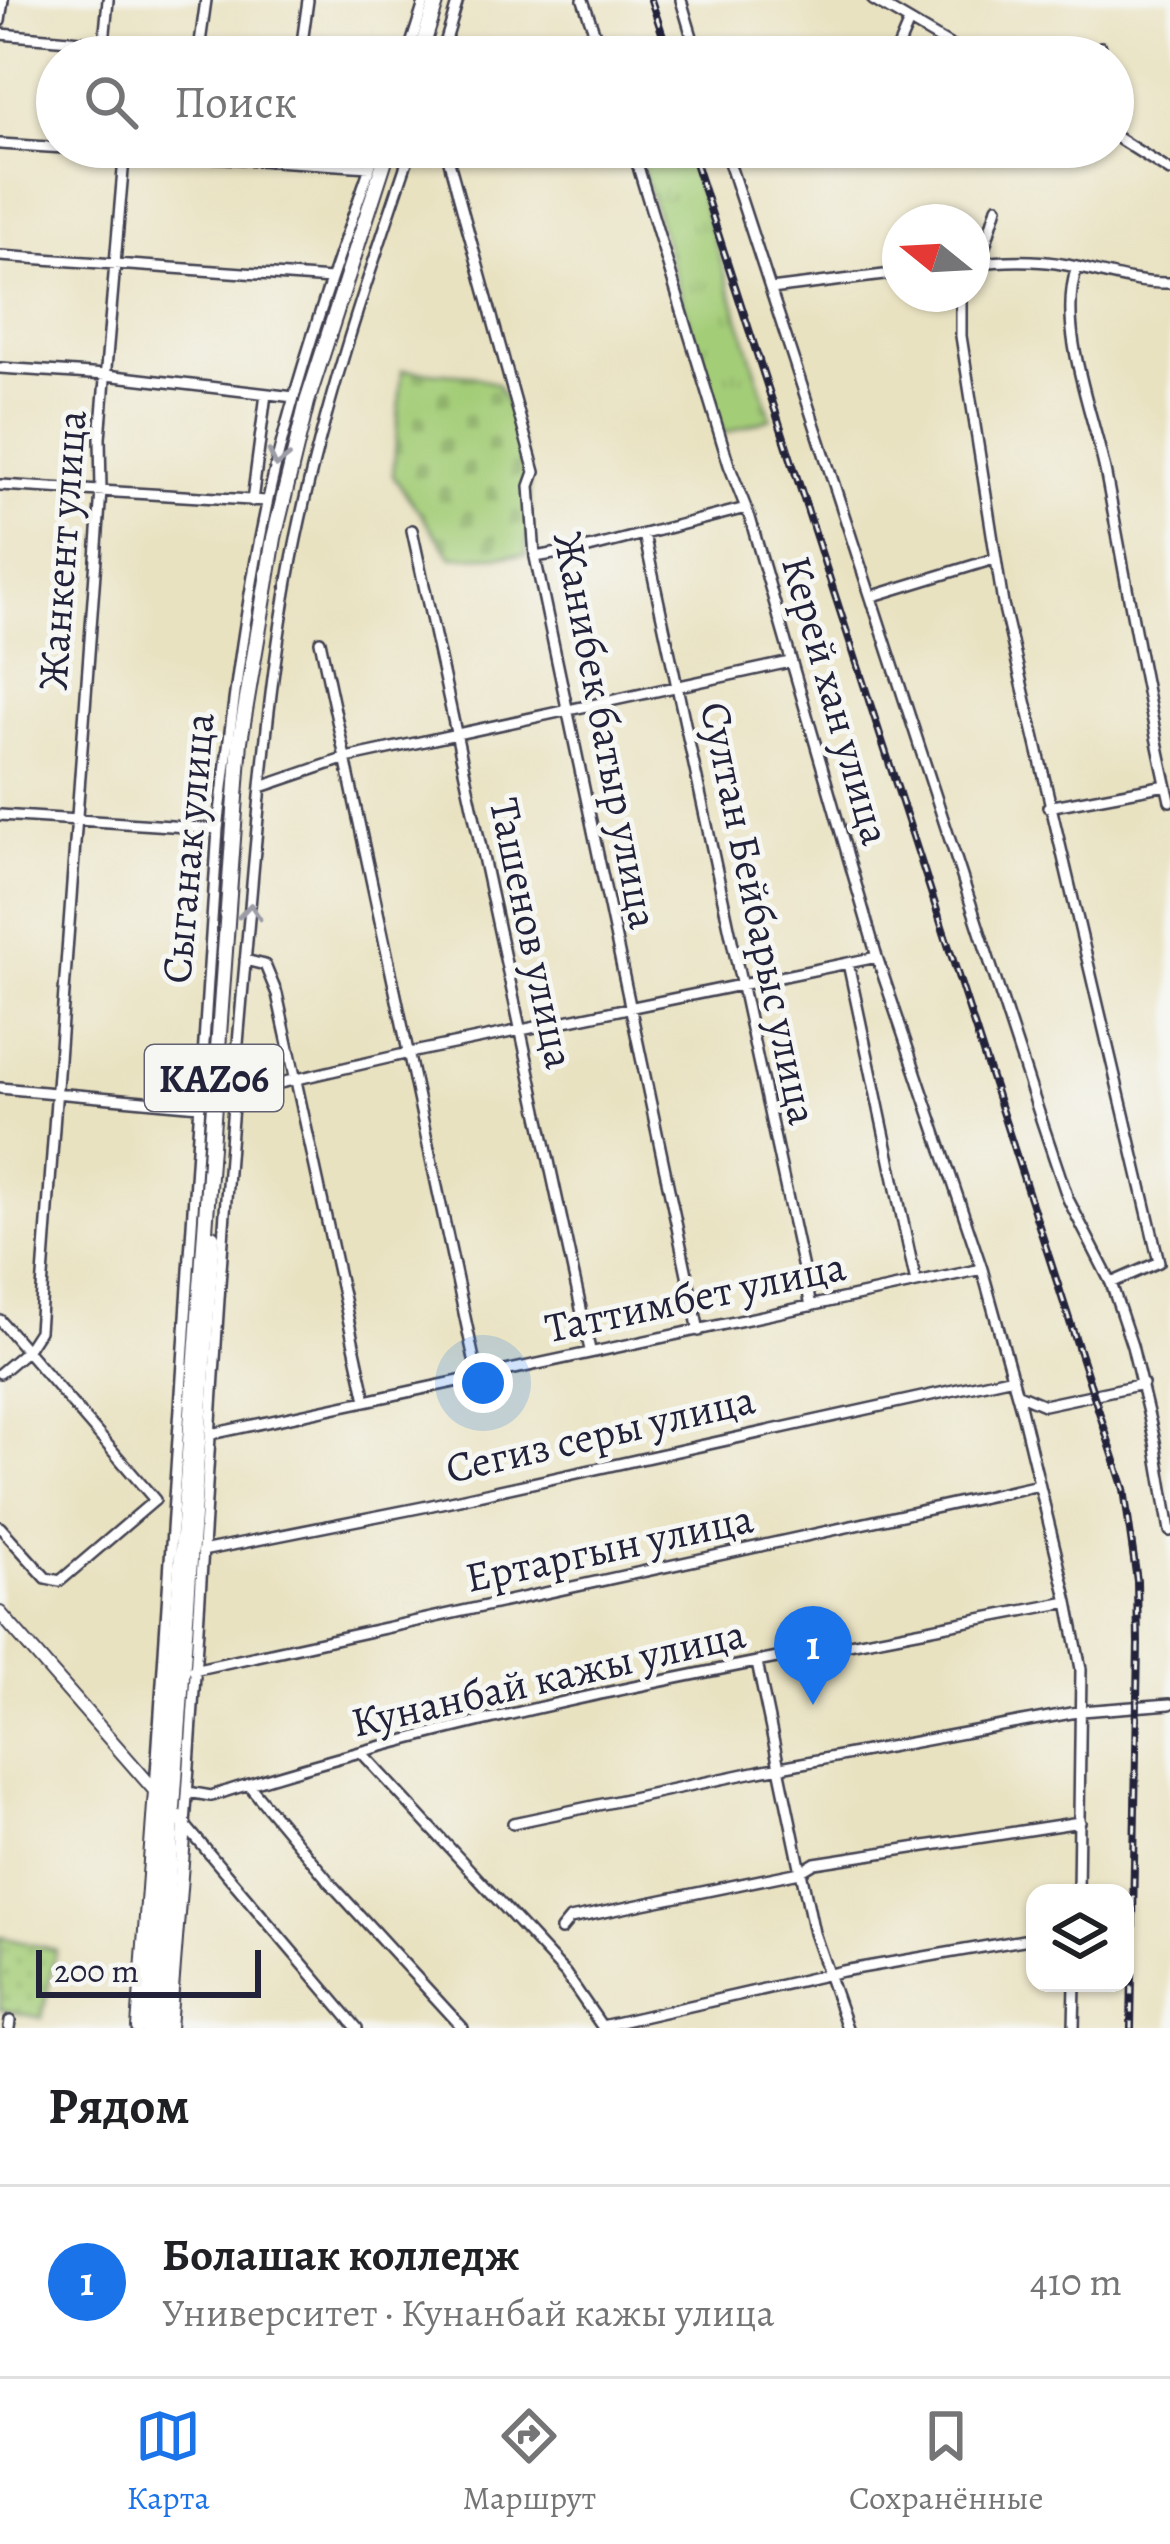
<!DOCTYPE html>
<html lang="ru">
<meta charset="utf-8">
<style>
:root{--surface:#fff;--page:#f2f2f2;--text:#202124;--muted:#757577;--line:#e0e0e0;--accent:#1a73e8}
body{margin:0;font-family:Alegreya,serif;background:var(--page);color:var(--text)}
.controls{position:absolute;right:36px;bottom:36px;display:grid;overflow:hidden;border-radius:24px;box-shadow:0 3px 9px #0004}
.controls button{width:108px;height:108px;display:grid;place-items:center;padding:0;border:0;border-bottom:3px solid var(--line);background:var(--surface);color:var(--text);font:60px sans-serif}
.compass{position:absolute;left:882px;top:204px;width:108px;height:108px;border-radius:50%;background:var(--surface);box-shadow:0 3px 9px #0004;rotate:288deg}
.scale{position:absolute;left:36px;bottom:30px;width:225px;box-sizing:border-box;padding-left:12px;border:6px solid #22223b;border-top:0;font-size:33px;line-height:42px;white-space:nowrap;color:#22223b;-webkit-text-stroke:9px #f6f6f2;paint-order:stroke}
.you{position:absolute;left:483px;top:1383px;width:42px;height:42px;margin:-30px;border:9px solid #fff;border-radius:50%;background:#1a73e8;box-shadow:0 0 0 18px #1a73e833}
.badge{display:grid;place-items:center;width:78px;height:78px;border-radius:50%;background:var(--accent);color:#fff;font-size:39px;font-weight:700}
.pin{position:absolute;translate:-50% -99px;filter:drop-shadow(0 3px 6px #0008)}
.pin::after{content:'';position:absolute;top:63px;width:42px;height:36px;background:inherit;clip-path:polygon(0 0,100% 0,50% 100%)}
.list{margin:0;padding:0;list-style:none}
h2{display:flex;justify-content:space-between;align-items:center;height:156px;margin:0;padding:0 48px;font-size:51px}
h2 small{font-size:39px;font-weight:400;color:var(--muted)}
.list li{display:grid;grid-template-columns:78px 1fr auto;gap:36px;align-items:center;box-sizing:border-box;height:192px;padding:0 48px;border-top:3px solid var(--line)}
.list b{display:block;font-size:45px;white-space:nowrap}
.list p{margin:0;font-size:39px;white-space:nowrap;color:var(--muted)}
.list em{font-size:39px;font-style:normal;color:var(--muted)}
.icon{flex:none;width:66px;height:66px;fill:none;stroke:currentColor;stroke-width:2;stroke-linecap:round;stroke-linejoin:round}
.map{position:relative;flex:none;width:1170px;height:2028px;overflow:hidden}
.search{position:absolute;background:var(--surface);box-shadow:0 3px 9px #0004;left:36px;right:36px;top:36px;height:132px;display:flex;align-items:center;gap:30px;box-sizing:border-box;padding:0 42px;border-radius:66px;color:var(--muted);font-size:45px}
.sheet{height:348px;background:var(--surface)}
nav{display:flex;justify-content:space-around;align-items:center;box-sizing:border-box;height:168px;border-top:3px solid var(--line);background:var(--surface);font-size:33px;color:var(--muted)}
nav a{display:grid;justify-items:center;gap:6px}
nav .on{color:var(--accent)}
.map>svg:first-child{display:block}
</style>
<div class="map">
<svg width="1170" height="2028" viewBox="0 0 1170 2028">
<defs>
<pattern id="grass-dots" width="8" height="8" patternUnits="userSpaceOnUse" patternTransform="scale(3)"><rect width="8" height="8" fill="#a4cd78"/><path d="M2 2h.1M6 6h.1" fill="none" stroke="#8db069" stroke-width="1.8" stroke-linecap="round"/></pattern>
<pattern id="cemetery-stones" width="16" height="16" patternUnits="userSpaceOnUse" patternTransform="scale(3)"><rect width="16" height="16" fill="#a4cd78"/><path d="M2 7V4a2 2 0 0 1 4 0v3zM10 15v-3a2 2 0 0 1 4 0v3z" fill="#8db069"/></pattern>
<pattern id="park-tufts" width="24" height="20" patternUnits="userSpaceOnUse" patternTransform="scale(3)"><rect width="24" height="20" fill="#a4cd78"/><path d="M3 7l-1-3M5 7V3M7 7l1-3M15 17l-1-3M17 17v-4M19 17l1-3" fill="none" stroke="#8db069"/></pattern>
</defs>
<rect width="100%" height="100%" fill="#f6f6f2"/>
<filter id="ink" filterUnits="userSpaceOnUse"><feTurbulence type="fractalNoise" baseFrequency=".00833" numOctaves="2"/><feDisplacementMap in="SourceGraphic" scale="24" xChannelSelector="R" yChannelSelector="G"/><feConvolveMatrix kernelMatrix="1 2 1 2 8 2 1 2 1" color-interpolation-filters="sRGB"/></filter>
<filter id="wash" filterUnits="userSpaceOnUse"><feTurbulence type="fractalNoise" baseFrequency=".004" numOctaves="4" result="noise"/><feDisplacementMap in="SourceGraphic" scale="48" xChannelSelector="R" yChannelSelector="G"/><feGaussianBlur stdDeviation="2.7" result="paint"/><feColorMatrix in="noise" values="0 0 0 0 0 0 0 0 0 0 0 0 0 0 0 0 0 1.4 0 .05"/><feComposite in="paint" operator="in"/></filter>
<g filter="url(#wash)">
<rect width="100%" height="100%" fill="#e9e2c1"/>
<!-- grass -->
<path fill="url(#grass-dots)" stroke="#63785a" stroke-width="3" d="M0,1937L56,1950L42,2018L0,2009Z"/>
<!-- cemetery -->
<path fill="url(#cemetery-stones)" stroke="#63785a" stroke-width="3" d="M402,370L469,375L497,384C518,425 530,461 530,507C530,525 524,537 527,555L452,557L393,476Z"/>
<!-- park -->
<path fill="url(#park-tufts)" stroke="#63785a" stroke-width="3" d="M636,147H685L771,418L723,434Z"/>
</g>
<g filter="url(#ink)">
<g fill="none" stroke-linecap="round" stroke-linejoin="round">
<defs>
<path id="minor" d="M583,0L603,57
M681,0L698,57
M873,0L970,57
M0,21L3,0
M0,34L104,43L131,54L151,57
M104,43L108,0
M198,57L206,0
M300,57L308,0
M407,57L425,0
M441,57L458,0
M894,57L909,22
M1096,57L1101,47
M1113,135L1170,171
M0,144L370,167
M445,147L535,472L530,486L535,557L699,1331
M632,147L729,465L750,518L877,957L982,1269L1021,1409L1068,1602L1081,1669L1078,1893
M724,147L1041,1119L1068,1199L1111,1283L1132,1346L1155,1442L1170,1531
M0,256L331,279
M980,263L997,207
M972,264C1004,260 1035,259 1067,265C1102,272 1134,284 1170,283
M1077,267C1056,328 1094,414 1106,475C1127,584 1145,693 1170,801
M771,289L900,273
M961,294V336L1003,604L1159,1262L1111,1283
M0,368L106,375L294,397
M0,485L267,501
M252,501L266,394
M412,530L590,1350
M644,534L811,1306
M535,557L589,548L746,508
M873,596L994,559
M320,641L478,1378
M261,787L346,758L790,662
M1048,807L1166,785
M0,815L218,829
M245,960L265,965L277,994L366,1400
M848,963L916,1283
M0,1088L199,1106
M233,1094L409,1053L877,957
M0,1320L155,1500L60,1581L46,1578L0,1527
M0,1373L26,1351L39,1331L101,491L100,438L125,147
M1018,1394L1044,1405L1143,1384
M211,1434L982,1269
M202,1551L423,1507L1013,1377
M757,1663L814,1933L847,2028
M193,1670L1039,1485
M362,1753L565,1973L603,2028
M248,1784L332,1885L463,2028
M155,1789L218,829C231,721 244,612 267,504C293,382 336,265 377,147
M188,1792L211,1796C490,1706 781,1658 1068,1602
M513,1823L759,1771L1082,1711L1170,1704
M561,1930L570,1919L800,1872L815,1863L1080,1822
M602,2026L843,1971L1035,1938
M9,2028L10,2021
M357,2028L185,1825C205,1538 219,1250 245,963C258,822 267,679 296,539C324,405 368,277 412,147
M1074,2028L1075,1983"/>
<path id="major" d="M0,1613L185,1825L169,2028
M138,2028L155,1791"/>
<path id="highway" d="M419,57L437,0
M148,2028L240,741L274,538L307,402L389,147
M158,2028L212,1237"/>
</defs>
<!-- minor casing -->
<use href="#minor" stroke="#403f4f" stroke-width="14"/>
<!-- major casing -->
<use href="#major" stroke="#403f4f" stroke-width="16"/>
<!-- highway casing -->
<use href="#highway" stroke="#403f4f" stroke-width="18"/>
<!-- minor -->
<use href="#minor" stroke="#fff" stroke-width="9"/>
<!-- major -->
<use href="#major" stroke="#fff" stroke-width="12"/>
<!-- highway -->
<use href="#highway" stroke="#fff" stroke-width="14"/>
<defs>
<path id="rail" d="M651,0L670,57
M690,147L1124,1489L1137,1581L1138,1644L1131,2028"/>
</defs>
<!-- rail casing -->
<use href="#rail" stroke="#22223b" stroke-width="8"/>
<!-- rail -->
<use href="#rail" stroke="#f6f6f2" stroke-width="3" stroke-dasharray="9" stroke-linecap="butt"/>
</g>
<!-- one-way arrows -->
<defs><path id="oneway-chevron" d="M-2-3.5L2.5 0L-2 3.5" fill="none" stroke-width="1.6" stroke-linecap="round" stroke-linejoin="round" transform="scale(3)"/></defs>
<g stroke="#9c9ca7">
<use href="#oneway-chevron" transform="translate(278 459) rotate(104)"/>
<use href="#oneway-chevron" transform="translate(250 912) rotate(-85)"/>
</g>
</g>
<g text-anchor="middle" stroke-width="10" stroke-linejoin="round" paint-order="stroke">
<!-- shield labels -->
<rect fill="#f6f6f2" stroke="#626272" stroke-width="3" x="145" y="1045" width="138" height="66" rx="9"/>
<g font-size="39" font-weight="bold" fill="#22223b">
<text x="214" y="1092">KАZ06</text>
</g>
<!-- street labels -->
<g font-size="42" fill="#22223b" stroke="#f6f6f2">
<text transform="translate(61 550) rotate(-86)" y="15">Жанкент улица</text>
<text transform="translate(837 700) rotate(74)" y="15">Керей хан улица</text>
<text transform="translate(607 730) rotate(79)" y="15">Жанибек батыр улица</text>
<text transform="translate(187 848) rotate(-85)" y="15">Сыганак улица</text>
<text transform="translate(760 913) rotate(78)" y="15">Султан Бейбарыс улица</text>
<text transform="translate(533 933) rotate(78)" y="15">Ташенов улица</text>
<text transform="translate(695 1296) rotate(-12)" y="15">Таттимбет улица</text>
<text transform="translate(600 1433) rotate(-13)" y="15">Сегиз серы улица</text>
<text transform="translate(609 1547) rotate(-12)" y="15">Ертаргын улица</text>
<text transform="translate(548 1677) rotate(-13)" y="15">Кунанбай кажы улица</text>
</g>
</g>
</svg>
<div class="controls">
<button><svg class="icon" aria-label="layers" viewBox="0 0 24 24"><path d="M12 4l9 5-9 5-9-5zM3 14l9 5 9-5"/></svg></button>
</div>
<svg class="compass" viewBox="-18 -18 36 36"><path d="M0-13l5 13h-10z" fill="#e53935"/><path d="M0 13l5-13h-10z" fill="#757577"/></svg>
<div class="scale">200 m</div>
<div class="you"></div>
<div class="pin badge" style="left:813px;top:1705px">1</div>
<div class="search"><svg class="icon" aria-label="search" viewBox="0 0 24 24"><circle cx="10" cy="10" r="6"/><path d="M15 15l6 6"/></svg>Поиск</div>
</div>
<section class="sheet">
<h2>Рядом<small></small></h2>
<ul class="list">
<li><span class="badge">1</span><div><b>Болашак колледж</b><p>Университет · Кунанбай кажы улица</p></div><em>410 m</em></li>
</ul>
</section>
<nav>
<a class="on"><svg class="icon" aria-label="map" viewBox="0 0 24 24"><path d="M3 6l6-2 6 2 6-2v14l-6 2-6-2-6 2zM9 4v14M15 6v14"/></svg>Карта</a>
<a><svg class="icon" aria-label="directions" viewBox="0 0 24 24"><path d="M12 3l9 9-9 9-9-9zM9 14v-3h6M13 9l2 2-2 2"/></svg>Маршрут</a>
<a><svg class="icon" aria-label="saved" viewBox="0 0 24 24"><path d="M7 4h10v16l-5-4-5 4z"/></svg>Сохранённые</a>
</nav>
